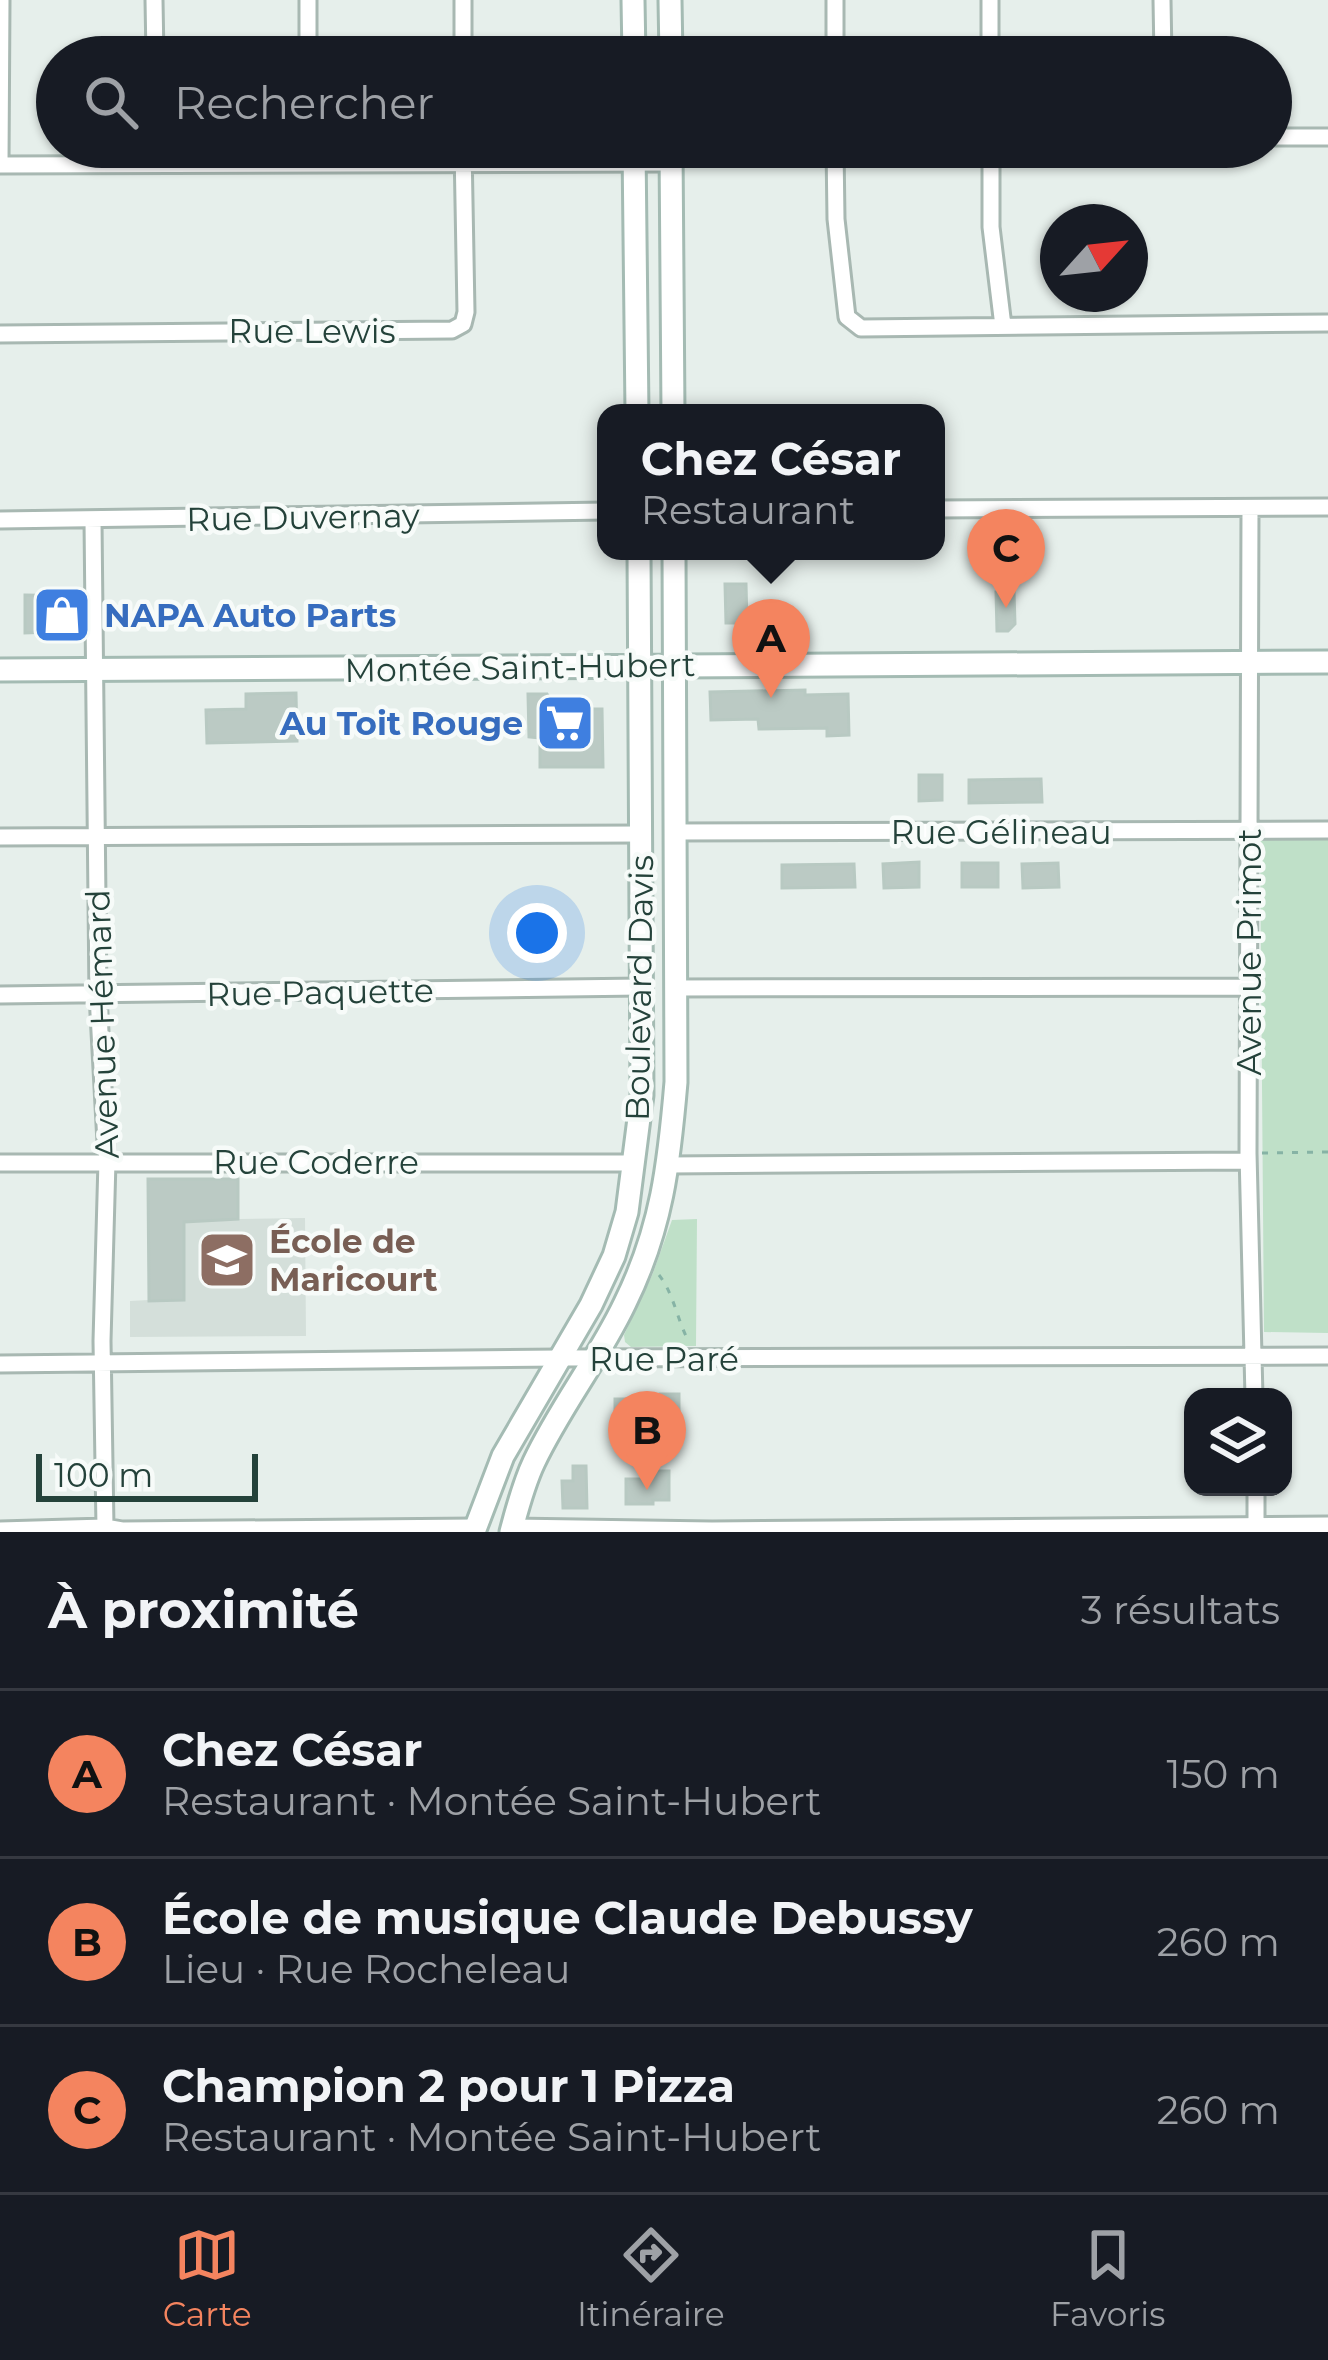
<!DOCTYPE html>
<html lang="fr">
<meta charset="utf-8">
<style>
:root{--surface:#171b24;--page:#20242c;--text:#f1f3f6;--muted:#9ea1a6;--line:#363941;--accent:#f4845f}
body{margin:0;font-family:Montserrat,sans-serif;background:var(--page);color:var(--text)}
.controls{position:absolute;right:36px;bottom:36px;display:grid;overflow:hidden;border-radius:24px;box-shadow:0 3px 9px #0004}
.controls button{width:108px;height:108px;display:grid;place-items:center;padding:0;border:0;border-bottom:3px solid var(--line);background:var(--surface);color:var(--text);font:60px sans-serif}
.compass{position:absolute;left:1040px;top:204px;width:108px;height:108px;border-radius:50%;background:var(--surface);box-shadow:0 3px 9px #0004;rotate:63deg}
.scale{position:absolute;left:36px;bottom:30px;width:222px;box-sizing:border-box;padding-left:12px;border:6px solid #24423a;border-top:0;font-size:33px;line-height:42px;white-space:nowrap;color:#24423a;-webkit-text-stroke:9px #f7fbf9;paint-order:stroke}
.you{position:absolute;left:537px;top:933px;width:42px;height:42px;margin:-30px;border:9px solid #fff;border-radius:50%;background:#1a73e8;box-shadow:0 0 0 18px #1a73e833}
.badge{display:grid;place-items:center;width:78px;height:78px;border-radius:50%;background:var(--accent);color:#111;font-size:39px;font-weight:700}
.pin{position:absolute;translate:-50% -99px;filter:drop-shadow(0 3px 6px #0008)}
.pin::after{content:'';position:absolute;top:63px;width:42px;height:36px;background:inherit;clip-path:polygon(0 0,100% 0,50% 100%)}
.popup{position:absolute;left:597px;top:404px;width:348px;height:156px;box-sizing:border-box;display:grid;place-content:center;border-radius:24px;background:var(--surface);filter:drop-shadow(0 3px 9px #0005);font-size:39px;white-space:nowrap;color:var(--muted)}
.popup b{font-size:45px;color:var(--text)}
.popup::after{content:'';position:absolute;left:50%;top:100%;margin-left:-24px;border:24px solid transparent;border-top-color:var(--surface)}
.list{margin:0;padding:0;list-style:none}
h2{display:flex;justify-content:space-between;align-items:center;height:156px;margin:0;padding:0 48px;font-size:51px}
h2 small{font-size:39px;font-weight:400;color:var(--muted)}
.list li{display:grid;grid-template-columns:78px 1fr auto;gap:36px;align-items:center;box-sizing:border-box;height:168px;padding:0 48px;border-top:3px solid var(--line)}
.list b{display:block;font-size:45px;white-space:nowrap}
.list p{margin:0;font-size:39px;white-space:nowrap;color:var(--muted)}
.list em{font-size:39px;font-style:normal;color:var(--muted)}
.icon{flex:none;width:66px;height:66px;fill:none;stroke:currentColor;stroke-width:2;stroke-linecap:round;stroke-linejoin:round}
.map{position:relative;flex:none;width:1328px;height:1532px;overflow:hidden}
.search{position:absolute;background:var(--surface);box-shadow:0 3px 9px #0004;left:36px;right:36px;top:36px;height:132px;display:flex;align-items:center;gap:30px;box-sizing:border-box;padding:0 42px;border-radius:66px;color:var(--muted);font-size:45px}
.sheet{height:660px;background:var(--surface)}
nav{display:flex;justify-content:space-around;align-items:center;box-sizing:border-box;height:168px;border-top:3px solid var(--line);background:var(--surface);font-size:33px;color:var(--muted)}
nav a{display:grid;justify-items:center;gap:6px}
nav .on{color:var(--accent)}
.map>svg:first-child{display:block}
</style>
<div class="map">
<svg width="1328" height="1532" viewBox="0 0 1328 1532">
<rect width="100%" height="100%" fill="#e6efeb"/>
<!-- built -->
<path fill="#d4dfda" d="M148,1179H238L239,1219L305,1218L306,1336L130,1337V1301L149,1300Z"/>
<!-- green -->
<path fill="#bfe0c8" d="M1260,839H1328V1333L1264,1332Z
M697,1219L696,1346L631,1347L625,1342L624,1335L653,1273L672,1220Z"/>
<!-- building -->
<path fill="#bbcac4" stroke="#b8c9c2" stroke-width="3" d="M725,584H746L747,623H726Z
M996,592H1014L1015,624L1008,631H997Z
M25,595L78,596V631L25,633Z
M805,690V695L848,694L849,735L827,736V728L759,729L758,719L711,720L710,692Z
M296,693L297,741L207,743L206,710L246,709V694Z
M528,694H547L556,709H602L603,767H540V738L529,737Z
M919,775H942V800L919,801Z
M1041,779L1042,802L969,803V780Z
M919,862V887L884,888L883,864Z
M962,863H998V887H962Z
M1058,863L1059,887L1023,888L1022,864Z
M854,864L855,887L782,888V865Z
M148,1179H238V1219L184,1222V1300L149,1301Z
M660,1394H679V1421L650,1422V1426H615V1399H660Z
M573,1466H586L587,1508H563L562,1481H573Z
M646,1471H669V1500H653V1504H626V1479H645Z"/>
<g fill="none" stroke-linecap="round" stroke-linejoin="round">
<defs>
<path id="street" d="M154,0L155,57
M308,0V57
M835,0V57
M990,0V57
M1162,0L1163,57
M463,57V0
M1271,137H1328
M835,147L836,219L847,317L861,328L1328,323
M991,147V227L1003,326
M0,162L1,0
M0,165L671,163
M0,334L452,330L463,324L466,312L463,147
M1250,508L1248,1153L1254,1397
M936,509L1328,507
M0,520L606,511
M93,521L98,995L107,1161L102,1341L105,1527
M674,832L1328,830
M0,837L641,834
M675,988L1250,987
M0,995L641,987
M0,1163H633
M669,1165L1248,1161
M0,1364L559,1358L1328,1356
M1256,1487V1524
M512,1527L712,1530L1328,1525
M0,1530L105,1527L122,1530L475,1527"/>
<path id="secondary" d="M633,0L634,57
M670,0L671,57
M634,147L637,413
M671,147L673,413
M0,670L1328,662
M474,1532L503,1456L591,1305L614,1256L627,1212L642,1095L639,551
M511,1532C517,1509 524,1483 534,1462C560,1407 599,1358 625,1303C662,1228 669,1164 676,1082L674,551"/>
</defs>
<!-- street casing -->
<use href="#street" stroke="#a8b8b2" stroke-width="21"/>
<!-- secondary casing -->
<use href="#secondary" stroke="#a4bbb3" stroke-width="27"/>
<!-- path -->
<path stroke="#86b3a5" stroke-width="3" stroke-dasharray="6 9" stroke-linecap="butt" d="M1262,1153L1328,1152
M659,1275C674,1294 677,1320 689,1342"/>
<!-- street -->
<use href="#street" stroke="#fff" stroke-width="15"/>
<!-- secondary -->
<use href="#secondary" stroke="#fff" stroke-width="21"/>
</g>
<!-- icons -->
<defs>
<symbol id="shop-square" viewBox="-11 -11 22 22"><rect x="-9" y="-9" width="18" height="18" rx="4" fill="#3f7fe0" stroke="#f7fbf9"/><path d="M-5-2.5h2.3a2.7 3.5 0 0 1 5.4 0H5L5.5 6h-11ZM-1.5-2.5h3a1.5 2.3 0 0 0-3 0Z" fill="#fff"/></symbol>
<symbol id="supermarket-square" viewBox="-11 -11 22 22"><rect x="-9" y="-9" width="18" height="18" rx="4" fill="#3f7fe0" stroke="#f7fbf9"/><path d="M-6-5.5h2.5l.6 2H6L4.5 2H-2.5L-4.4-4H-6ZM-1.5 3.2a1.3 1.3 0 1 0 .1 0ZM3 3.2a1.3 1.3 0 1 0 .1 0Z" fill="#fff"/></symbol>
<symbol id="school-square" viewBox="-11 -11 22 22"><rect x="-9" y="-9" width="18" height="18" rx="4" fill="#8d6e63" stroke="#f7fbf9"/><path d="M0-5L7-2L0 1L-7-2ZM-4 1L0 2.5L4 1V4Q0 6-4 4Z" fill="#fff"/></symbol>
</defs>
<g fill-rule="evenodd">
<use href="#shop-square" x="29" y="582" width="66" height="66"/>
<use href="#supermarket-square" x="532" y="690" width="66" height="66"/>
<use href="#school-square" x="194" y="1227" width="66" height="66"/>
</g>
<g text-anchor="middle" stroke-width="9" stroke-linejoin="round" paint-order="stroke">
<!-- street labels -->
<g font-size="33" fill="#24423a" stroke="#f7fbf9">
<text x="312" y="343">Rue Lewis</text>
<text transform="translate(303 517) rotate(-1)" y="12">Rue Duvernay</text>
<text transform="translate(520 667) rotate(-1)" y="12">Montée Saint-Hubert</text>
<text x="1001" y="844">Rue Gélineau</text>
<text transform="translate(1249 952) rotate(-90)" y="12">Avenue Primot</text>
<text transform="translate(639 988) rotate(-89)" y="12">Boulevard Davis</text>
<text transform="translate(320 992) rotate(-1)" y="12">Rue Paquette</text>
<text transform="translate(102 1024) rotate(-92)" y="12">Avenue Hémard</text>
<text x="316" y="1174">Rue Coderre</text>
<text x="664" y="1371">Rue Paré</text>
</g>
<!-- shop labels -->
<g font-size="33" font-weight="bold" fill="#366cbe" stroke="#f7fbf9" text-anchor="start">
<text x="104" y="627">NAPA Auto Parts</text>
<text x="523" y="735" text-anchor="end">Au Toit Rouge</text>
</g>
<!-- education labels -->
<g font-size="33" font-weight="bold" fill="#785e54" stroke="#f7fbf9" text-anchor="start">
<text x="269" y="1253">École de<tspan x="269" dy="38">Maricourt</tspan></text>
</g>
</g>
</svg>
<div class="controls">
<button><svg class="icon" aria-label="layers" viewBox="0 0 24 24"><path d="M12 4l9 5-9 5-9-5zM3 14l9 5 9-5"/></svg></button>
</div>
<svg class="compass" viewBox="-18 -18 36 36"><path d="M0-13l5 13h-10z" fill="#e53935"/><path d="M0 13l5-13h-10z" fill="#9ea1a6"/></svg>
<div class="scale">100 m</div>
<div class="you"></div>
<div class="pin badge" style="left:771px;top:698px">A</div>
<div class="popup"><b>Chez César</b>Restaurant</div>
<div class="pin badge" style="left:647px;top:1490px">B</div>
<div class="pin badge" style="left:1006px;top:608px">C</div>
<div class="search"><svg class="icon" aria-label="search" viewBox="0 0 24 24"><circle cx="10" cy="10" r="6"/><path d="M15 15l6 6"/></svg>Rechercher</div>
</div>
<section class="sheet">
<h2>À proximité<small>3 résultats</small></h2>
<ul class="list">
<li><span class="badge">A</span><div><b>Chez César</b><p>Restaurant · Montée Saint-Hubert</p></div><em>150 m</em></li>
<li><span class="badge">B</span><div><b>École de musique Claude Debussy</b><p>Lieu · Rue Rocheleau</p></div><em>260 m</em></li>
<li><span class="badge">C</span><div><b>Champion 2 pour 1 Pizza</b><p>Restaurant · Montée Saint-Hubert</p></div><em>260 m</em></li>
</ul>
</section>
<nav>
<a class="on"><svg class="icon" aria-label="map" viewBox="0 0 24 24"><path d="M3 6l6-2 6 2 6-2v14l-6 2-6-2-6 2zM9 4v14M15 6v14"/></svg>Carte</a>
<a><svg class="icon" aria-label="directions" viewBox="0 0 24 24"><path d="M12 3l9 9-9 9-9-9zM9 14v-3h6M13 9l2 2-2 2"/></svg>Itinéraire</a>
<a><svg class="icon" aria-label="saved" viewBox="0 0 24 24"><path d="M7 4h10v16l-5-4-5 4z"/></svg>Favoris</a>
</nav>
